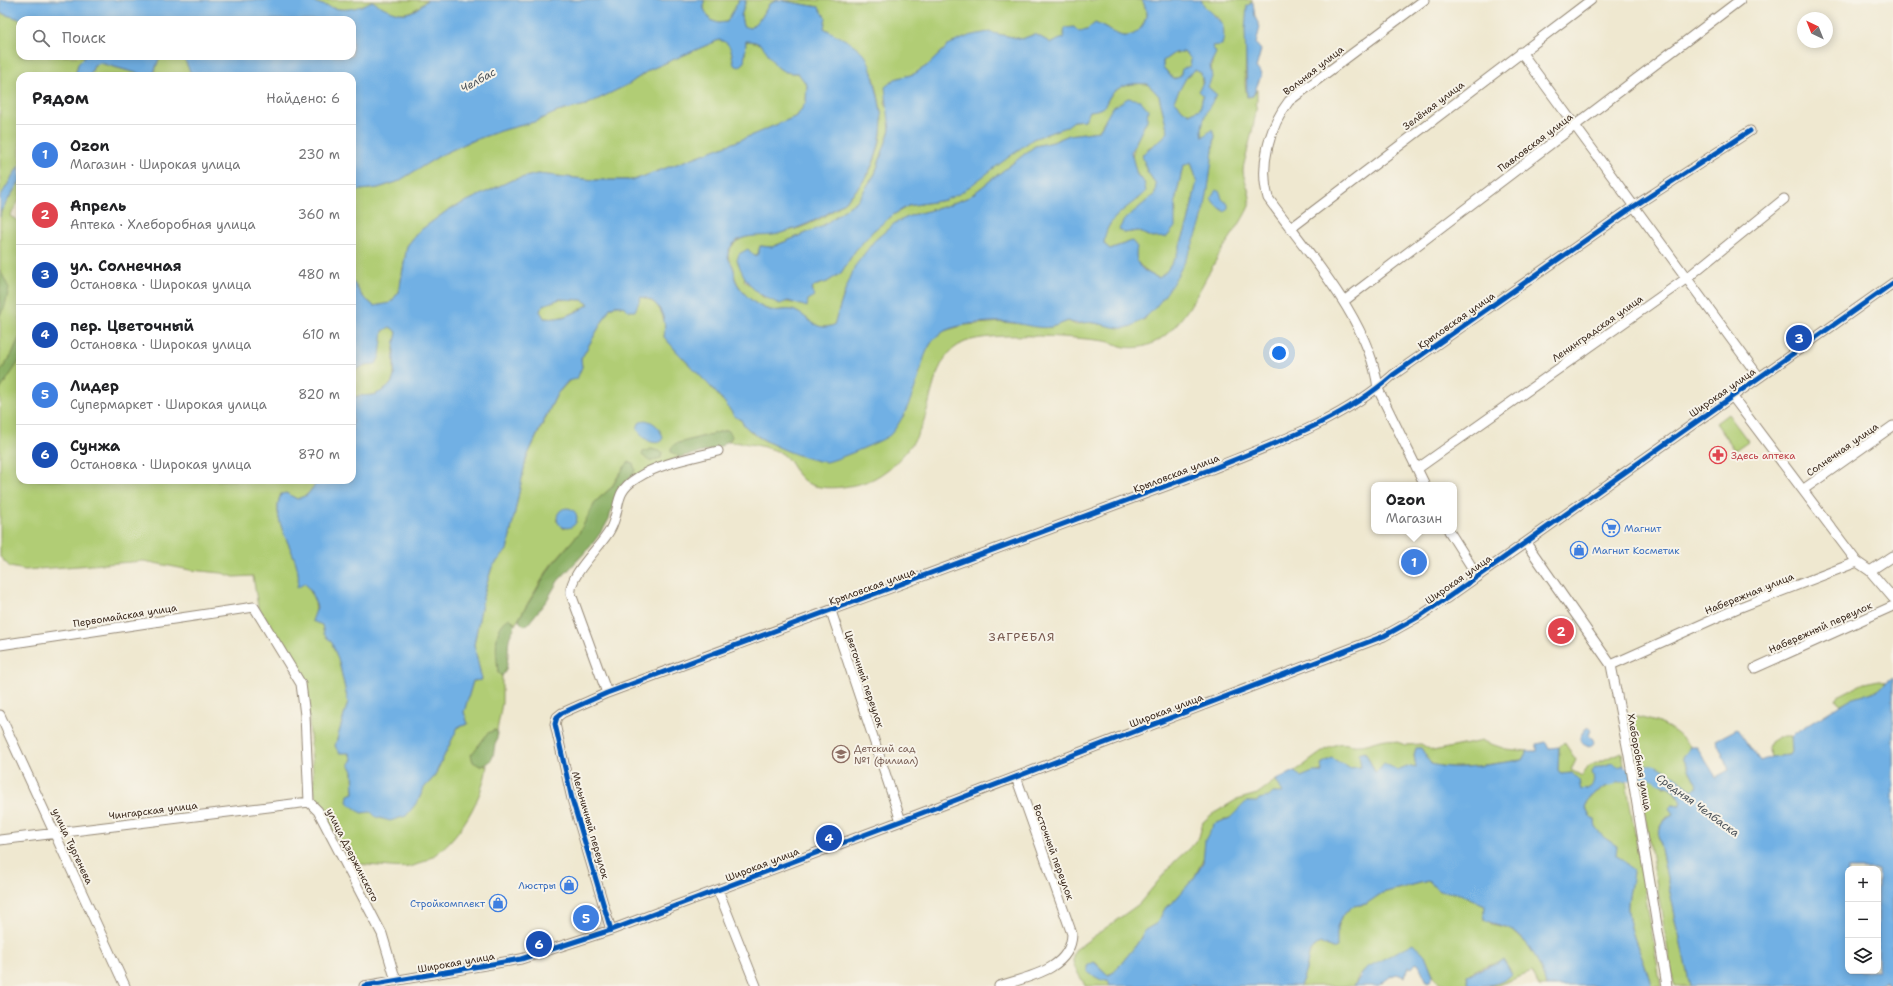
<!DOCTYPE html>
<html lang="ru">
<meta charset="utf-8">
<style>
:root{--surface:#fff;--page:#f2f2f2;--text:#202124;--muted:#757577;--line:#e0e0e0;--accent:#ea580c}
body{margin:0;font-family:"Shantell Sans",sans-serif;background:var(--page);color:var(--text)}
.controls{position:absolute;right:12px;bottom:12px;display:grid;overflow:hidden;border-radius:8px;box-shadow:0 2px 10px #0003}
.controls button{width:36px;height:36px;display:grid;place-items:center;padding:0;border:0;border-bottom:1px solid var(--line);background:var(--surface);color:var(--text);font:20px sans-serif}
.compass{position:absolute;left:1797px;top:12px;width:36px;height:36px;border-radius:50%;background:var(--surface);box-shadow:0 2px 10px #0003;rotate:317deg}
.you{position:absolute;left:1279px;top:353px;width:14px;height:14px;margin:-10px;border:3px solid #fff;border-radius:50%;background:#1a73e8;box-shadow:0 0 0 6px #1a73e833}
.badge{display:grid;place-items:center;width:26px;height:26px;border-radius:50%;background:var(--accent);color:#fff;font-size:13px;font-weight:700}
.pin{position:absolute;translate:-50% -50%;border:2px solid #fff;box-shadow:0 1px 4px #0006}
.popup{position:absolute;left:1371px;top:482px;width:86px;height:52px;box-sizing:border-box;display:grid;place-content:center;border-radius:8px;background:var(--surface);filter:drop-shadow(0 1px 3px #0005);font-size:13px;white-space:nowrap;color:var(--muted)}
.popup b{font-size:15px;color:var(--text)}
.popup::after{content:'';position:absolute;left:50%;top:100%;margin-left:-8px;border:8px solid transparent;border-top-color:var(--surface)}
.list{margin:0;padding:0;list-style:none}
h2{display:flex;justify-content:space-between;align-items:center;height:52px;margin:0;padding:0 16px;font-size:17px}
h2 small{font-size:13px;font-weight:400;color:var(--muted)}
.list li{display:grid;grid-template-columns:26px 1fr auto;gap:12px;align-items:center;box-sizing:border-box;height:60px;padding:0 16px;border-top:1px solid var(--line)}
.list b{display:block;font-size:15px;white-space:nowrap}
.list p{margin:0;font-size:13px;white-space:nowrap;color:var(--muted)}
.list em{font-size:13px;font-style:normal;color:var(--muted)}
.icon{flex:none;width:22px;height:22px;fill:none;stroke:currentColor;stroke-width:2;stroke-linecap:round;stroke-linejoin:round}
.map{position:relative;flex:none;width:1893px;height:986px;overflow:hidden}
.search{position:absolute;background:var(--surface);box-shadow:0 2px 10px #0003;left:16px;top:16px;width:340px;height:44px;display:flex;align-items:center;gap:10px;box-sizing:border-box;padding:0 14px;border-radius:12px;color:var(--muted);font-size:15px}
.panel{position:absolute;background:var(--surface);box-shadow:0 2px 10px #0003;left:16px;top:72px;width:340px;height:412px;border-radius:12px}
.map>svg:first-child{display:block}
</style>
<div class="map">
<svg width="1893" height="986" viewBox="0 0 1893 986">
<rect width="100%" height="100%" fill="#f7f3e8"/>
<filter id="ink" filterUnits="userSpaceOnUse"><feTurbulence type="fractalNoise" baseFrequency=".025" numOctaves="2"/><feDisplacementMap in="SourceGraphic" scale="8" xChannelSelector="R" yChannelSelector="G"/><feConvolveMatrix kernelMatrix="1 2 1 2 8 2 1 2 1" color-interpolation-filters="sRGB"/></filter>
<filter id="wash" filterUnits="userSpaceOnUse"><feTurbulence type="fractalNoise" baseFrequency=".012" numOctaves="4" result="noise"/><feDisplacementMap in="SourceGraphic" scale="16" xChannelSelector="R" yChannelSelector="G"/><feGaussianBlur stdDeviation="0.9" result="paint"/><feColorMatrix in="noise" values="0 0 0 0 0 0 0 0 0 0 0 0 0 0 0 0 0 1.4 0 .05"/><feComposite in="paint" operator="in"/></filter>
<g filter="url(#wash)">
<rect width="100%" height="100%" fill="#efe8d0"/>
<!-- green -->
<path fill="#b1cd74" stroke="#767c49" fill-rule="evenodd" d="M308,0H427C407,20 394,14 372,2C345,15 335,9 308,0Z
M704,0H740L727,22L718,23L710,20L704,9Z
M746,0H1142C1144,4 1146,8 1146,12C1147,24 1136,38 1123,36C1119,36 1102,26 1095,23L1087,30L1051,43L1035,34L1022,39L988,32L950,44L928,65L914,74L895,79L885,102L889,111L890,130L875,174L858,200L821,227L772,247L760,246L758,254L754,256L744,280L764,298L799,304L808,300L814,286L827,282L841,273L855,251L873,231L893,215L908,206L945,200L1033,139L1066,126L1074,121L1085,120L1090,111C1110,109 1104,100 1115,91C1125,83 1137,83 1148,84L1159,96L1168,132L1159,142L1148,148L1147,171L1156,184L1155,194L1124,220V233L1138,231L1152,238L1176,213L1175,202L1183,166L1191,162L1197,181L1188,223L1176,257L1166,272L1159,278C1141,272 1135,257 1123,244L1110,249L1104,244V233L1112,221L1124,208L1138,199L1144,182C1122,162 1136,142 1147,120L1104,121L1099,131L1069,135L1053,142L1035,146L969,197L943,207L912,215L895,223L874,241L845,291L834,325C815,332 811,319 797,312C789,307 779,312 770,310C756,307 740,292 735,278C734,276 735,272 734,269C731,259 723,257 733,245C742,234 763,235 776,234C778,234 796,229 799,228C854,208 892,161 879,100C877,92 876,81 872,73C867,65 840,41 831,32L824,28L819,7L778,0L769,4L762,17L750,28L743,26L741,16Z
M1201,0H1253L1247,6L1245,84L1247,97L1253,96L1257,89V100C1256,116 1252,132 1248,148C1247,155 1243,164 1243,171C1244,183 1253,194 1249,206C1244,219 1227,242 1219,255C1199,288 1174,355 1125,347C1118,346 1112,342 1105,341C1074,337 993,331 965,342C930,356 934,404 919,432C911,449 892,469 875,478C858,487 816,494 802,479C793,471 791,458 779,452C763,445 745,443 728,442L732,437L727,430L675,444L680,457L632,476L635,470L620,473L611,488L596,501L579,533L550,566L515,625L513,620L497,638L498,673L502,676V703L497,731L494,730C479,737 482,752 480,766L487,765C483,802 451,855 413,866C403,869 391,867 380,866C367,865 356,865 346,856L315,797L306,684L303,676L258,607L253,576L234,577L222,573L190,570L144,561L25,570L10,567L0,557V217L1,211L20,181V199L10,216L20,222V480H319L307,495L297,499L286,493L281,494C267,525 305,556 298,587L305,583C312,593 318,603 315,616L322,625L324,634L332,643L339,662L348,702L335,746L349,753L352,759L349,764L353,771L354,794L376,817L418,801L424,788L434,777L458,727L468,724L464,712L473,681L482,680L474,645L484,593L492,567L507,550L526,459L557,394L582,367L581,359L610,308L616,305L625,307L641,297C661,301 667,320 664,337C683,360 706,380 725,403C731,410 732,416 741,420C748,436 782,449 798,454L903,417L919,376L924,355L933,340L944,331L965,325L1002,322L1051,327L1068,321L1076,325L1087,322L1125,328L1145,319L1201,223L1209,181L1215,135L1203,137C1199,123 1208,106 1217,95L1208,87C1213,73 1209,67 1215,53L1211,46L1220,19L1204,7ZM569,508L574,512L577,517L564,529L556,520Z
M0,13L23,20H20V56H86L78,64L75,76H20V164L0,197Z
M719,40L727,42L731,47L732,56L744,63L746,41C773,41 766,65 786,72C789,73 794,73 798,73L807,85L806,102L797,116L738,141L634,180H594L538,174L512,180L448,210L418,232L407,246L399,292L390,303L374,306L362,296L352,280V191L378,188L397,182L441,155L469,142L500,131L534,122L557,112L586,105L629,84L649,70Z
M1184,52L1191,59L1190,66L1183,69L1180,77L1173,79L1163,67V61L1174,53Z
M160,56H183L192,76H90L94,65L100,63L147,76L154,73Z
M1195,70L1201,72L1203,95L1200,109L1189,114L1183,110L1174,100L1186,78Z
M560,299L582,300L589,304C575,313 561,320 544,318L540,311L543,305Z
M390,327L397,332C396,338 394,344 394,350C392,371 401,384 376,394C368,397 360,394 352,398V372L365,365L381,342L383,330Z
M1728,414L1748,441L1735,450L1716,423Z
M1879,680L1886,683C1874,696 1855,695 1841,704L1838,702L1836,699L1838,696L1864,683Z
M1632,717H1637C1664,723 1672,727 1691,747L1683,757L1698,787L1692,791L1673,775L1664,786L1670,787L1682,802L1680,806L1672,805L1670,808L1673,814C1665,816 1660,826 1658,835L1690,986H1674L1629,721Z
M1778,737H1791L1792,750L1789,755L1771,757L1768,748L1770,742Z
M1387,739L1406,745L1421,744L1433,751L1482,741L1506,749L1527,751L1522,760C1493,763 1459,772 1431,764L1421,748H1416L1414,755L1416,768C1407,766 1405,769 1397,770C1388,771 1383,767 1375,772L1365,752L1361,767L1349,768L1343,764L1301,777L1295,771C1309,763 1320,751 1335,745C1344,741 1350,746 1359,745C1367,745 1378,740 1387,739Z
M1564,742L1576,760L1571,770L1582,776L1589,766L1622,752L1624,765L1618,767C1608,762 1601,765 1593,772C1596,783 1593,789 1581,790L1578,780L1572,773L1561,774L1558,770L1559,747Z
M1276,780L1284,793L1258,803L1246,802L1230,818L1223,820L1194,878L1175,900L1166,907L1157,923L1145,930L1137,944L1116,970L1108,975L1095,962L1087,966L1108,980L1110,986H1085C1080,974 1068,964 1075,950L1139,904L1175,861L1194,844L1199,837L1203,822L1211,815L1236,800L1257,794Z
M1626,781L1661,986H1651C1646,961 1630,937 1628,911C1627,899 1632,884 1633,871L1624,861L1616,855L1610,841C1599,837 1595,830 1595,819L1590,817L1585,807C1592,791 1610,783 1626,781Z
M1428,881L1439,891L1458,892L1485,905L1491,924L1510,928L1529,946L1540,964L1546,986H1539L1532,972L1496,986H1489L1509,977L1510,969C1497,958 1480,967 1467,975L1469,986C1436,986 1437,985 1425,955L1359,975L1354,986H1300C1302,981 1304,976 1306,970C1309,958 1307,950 1320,943L1332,949L1337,927L1342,916L1353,906L1366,904L1382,893Z"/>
<!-- forest -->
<path fill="#8cb066" stroke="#646d42" d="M0,270L9,288L5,306L0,315Z
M20,336V360L0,390V372L11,356Z
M727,430L730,432L732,437C722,451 696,453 680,457L671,452V448L675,444Z
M651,449L662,452L661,458L649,461L642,455L643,452Z
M629,462L633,463L635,470L632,476L618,489L609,519L604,528L590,547L558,581L547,600L528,624L524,626L519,621L520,617L551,566L579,533L596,501L611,488L625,466Z
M510,618L515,625C514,630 510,634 509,639C507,649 510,668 502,676L498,673C497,656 491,627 510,618Z
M494,730L497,731C498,737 497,739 495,744C493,756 494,763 480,766L473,762L471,755L488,733Z"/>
<!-- water -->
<path fill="#71b0e4" stroke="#566d81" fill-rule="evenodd" d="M0,0H308C335,9 345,15 372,1C395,14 407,21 427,0H704V9L710,20L718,23L727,22L739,0H746L741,16L743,26L750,28L762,17L769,4L778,0L819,7L826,18L824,28C838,37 857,43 866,57C872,66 882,111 882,121C879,186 836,218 778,234C764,238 743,232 732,245C723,258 731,259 734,270C735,273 734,276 735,279C740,292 756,307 770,310C779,312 789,307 797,312C811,319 816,332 834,325L845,291L855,266L874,241L895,223L912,215L943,207L969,197L1035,146L1053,142L1069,135L1099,131L1112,108L1128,98L1140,100L1148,109L1147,120L1131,152L1137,175L1144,182L1146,191C1129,209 1105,216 1104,244L1110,249L1132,241L1137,247C1133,265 1143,272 1159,278L1166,272L1176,257L1188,223L1197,181L1191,162L1183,166L1175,202V227L1167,237L1152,238L1138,231L1124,233L1119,229L1124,220L1155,194L1156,184L1147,171L1142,155C1150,146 1160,142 1168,132L1159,96L1148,84C1137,83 1125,83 1115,91C1103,100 1111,109 1090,111L1085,120L1074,121L1066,127L1033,139L961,193L945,200L908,206L893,215L873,231L855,251L841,273L827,282L814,286L811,291L815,296L808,300L807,307L788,301L780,304C755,294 746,285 737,260L739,254L748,249L754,256L758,254L760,246L772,247L821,227L858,200L875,174L890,130L885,87L895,79L914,74L928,65L950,44L969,36L988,32L1022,39L1035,34L1051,43L1063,38L1065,28L1074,27L1079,32L1087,30L1095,23C1102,26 1119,36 1123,36C1136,38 1147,24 1146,12C1146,8 1144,4 1142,0H1201C1210,20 1230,16 1222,45L1212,46L1216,53L1210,65L1212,77L1208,87L1217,95C1209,106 1199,123 1203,137L1212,129L1215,135C1211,164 1209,194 1201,222C1192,252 1158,323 1125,328C1116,329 1103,324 1094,323C1084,321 1079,326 1068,321C1063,323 1056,326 1051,327C1039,329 1026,325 1015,323C997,320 958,323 943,332C927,342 924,358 919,375C913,395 904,420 890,435C885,440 832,462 826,462C807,461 748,438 741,420C732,416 731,410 725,403C706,380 683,360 664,337C667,320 661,300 641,297L635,311H629L625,307L616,305L610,308L581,359L582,367L577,379L568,381L557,394L543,422L526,459L507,550L492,567L484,593L474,645L482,680L473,681L464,712L468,724L458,727L434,777L424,788L418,801L406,816L390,821L376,817L371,812L361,813L347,802L348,795L354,793L353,771L349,764L352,759L349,753H339L335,746L348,702L339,662L332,643L324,634L322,625L312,621L317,607L310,590L305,583L297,588C306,556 267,526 281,494L286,493L297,499L307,495L319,480H352V398C359,394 368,397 376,394C401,384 393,371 394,350C394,344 396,338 397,332L390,327L383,331L380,356L376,364L365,365L352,372V280L362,296L374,306L390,303L399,292L407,246L418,232L448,210L512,180L538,174L594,180H634L738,141L797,116L806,102L807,85L798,73C794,73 789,73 786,72C766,65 771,40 746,41L744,63L739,67L734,65C731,53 733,43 719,40L649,70L629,84L586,105L557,112L534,122L500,131L469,142L441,155L397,182L378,188L352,191V76H192L183,56H352V20H23L0,13ZM1184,52L1191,59L1190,66L1182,69L1180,77L1173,79L1163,67V61L1174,53ZM1195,70L1201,73L1203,83L1198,91L1203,96L1200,109L1189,114L1183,110L1174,100L1186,78ZM560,299L582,300L589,304C575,314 561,320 544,318L540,311L543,305Z
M1253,2L1255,17L1260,27L1256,44L1261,50L1256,68L1262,73L1253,96L1247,97L1245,30L1247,6Z
M86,56H160L154,73L147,76L100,63L94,65L90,76H75L78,64Z
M20,164V181L1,211L0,217V197Z
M1216,190L1220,192L1222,199L1228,204V209L1225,212L1214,203L1211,198Z
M645,420C655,422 660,428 663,438L660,442C649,445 643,437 637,429L639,423Z
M557 518a10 10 0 1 1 20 0a10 10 0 1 1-20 0Z
M1893,678V986H1888L1886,981L1877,986H1690L1658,835C1660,826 1665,817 1673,814L1669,808L1672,805L1680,806L1682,802C1679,798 1674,789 1669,787C1660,782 1644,778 1641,766C1658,759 1680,781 1692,790L1698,787L1683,757L1691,747H1697L1716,777L1729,770L1716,740L1737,729L1760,761L1771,757L1789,755L1792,750L1791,737L1795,733L1850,699L1876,691ZM1848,869H1878V971H1848Z
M1588,727L1591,728L1589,736L1593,739L1594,743L1589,747L1583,744L1580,738L1584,730Z
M1546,742L1549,748L1559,747L1558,770L1561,774L1572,773L1579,780L1581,790C1593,789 1596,783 1592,772L1595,768L1612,763L1618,767L1624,765L1626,781C1610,783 1591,791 1585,807L1590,817L1595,819C1595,834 1605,838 1617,846L1616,855L1624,861L1633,871C1632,884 1627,899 1628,911C1630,937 1646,961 1651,986H1546C1540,963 1531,942 1510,929C1502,924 1492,925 1484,919L1485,905L1458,893L1439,891L1428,881L1382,893L1366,904L1353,906L1342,916L1337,927V947L1332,949L1320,943C1307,950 1309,958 1306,970C1304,976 1302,981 1300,986H1110L1108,980H1101L1087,972V966L1094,962L1108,975L1116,970L1137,944L1145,930L1157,923L1166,907L1175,900L1194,878L1203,863L1205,840L1214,824L1230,818L1246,802H1257L1259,799L1269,797L1273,793H1283L1276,780L1295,771L1301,777L1313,772H1322L1321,764L1332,758L1349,768L1361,767L1359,754L1365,752L1375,772L1380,769L1384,763L1397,770L1407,766L1416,768L1414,755L1416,748H1421L1431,764C1459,772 1494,763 1522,760L1527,751H1537V744Z
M1414,943L1425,955L1433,975L1430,981L1427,982L1419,965L1416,963L1412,968L1408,967L1404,977L1397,974L1391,976L1378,986H1354L1366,968Z
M1503,960L1512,974C1501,986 1484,986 1469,986L1467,975Z"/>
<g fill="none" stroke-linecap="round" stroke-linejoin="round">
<!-- river -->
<path stroke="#71b0e4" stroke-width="13" d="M1609,780L1615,776L1652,771L1661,777"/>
</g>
</g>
<g filter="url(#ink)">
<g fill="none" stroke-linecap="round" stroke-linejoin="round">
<defs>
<path id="minor" d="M1424,0L1289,101C1269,127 1259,166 1268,198C1307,252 1371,322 1378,389L1425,485
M1521,52L1759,377
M1290,229L1591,0
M1344,301L1740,0
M1732,396L1857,562
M1417,469L1687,278L1784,199
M1804,489L1893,426
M1449,531L1478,577
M1526,543L1611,665L1629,756L1667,986
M1870,571L1893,598
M831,611L901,821
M0,645L254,607L301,684L305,715L309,802L318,811L382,934L396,981
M1611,665L1738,608L1857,562L1870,571L1893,556
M1755,668L1893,606
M607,693L571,594C568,575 601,547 610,530C622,508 612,493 637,478C660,463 692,458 718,451
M0,715L125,986
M0,840L309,802
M718,890L756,986
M611,930L572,799L555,724L557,717L562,713L607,693L1209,470C1273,444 1341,421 1393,375L1633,207L1750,131
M364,986L521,959L611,930L901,821L1384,636L1420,616L1447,598L1893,283
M999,986C1027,977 1071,970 1072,934L1016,777"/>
</defs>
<!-- minor casing -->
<use href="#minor" stroke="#958977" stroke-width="11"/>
<!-- minor -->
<use href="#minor" stroke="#fff" stroke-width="9"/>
<defs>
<path id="cycleway" d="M611,930L572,799L555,724L557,717L562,713L607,693L1209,470C1273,444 1341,421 1393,375L1633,207L1750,131
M364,986L521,959L611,930L901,821L1384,636L1420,616L1447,598L1893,283"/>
</defs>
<!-- cycleway casing -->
<use href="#cycleway" stroke="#f7f3e8" stroke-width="8"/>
<!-- cycleway -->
<use href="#cycleway" stroke="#0057b8" stroke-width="5"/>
</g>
</g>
<!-- icons -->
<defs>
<symbol id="pharmacy-ring" viewBox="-11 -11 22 22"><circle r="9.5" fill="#f7f3e8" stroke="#e0444e" stroke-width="1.5"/><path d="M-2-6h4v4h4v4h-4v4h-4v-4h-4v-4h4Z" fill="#e0444e"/></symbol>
<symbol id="supermarket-ring" viewBox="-11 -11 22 22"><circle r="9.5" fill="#f7f3e8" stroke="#3f7fe0" stroke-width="1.5"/><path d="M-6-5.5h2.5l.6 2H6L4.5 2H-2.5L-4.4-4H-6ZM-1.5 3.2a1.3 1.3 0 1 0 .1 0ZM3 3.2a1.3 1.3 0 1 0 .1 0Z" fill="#3f7fe0"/></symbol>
<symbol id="shop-ring" viewBox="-11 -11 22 22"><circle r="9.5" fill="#f7f3e8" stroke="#3f7fe0" stroke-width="1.5"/><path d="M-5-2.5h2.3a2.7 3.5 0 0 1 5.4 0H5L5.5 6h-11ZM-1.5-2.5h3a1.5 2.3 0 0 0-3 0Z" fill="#3f7fe0"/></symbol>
<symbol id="school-ring" viewBox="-11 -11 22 22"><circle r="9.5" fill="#f7f3e8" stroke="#8d6e63" stroke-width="1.5"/><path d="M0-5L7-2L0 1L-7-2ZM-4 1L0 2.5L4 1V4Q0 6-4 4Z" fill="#8d6e63"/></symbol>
</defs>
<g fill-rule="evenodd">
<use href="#pharmacy-ring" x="1708" y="445" width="20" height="20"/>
<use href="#supermarket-ring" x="1601" y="518" width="20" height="20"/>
<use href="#shop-ring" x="1569" y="540" width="20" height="20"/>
<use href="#school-ring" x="831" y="744" width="20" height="20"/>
<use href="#shop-ring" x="559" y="875" width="20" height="20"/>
<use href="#shop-ring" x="488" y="893" width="20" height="20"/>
</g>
<g text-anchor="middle" stroke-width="4" stroke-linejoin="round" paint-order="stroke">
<!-- street labels -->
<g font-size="10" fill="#3b2a1e" stroke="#f7f3e8">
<text transform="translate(1313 70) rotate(-38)" y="4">Вольная улица</text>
<text transform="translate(1433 105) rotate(-37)" y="4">Зелёная улица</text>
<text transform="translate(1535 142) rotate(-37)" y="4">Павловская улица</text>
<text transform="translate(1456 320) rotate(-35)" y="4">Крыловская улица</text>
<text transform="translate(1597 328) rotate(-35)" y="4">Ленинградская улица</text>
<text transform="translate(1722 392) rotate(-35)" y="4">Широкая улица</text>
<text transform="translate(1842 449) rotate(-35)" y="4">Солнечная улица</text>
<text transform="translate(1176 473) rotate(-21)" y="4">Крыловская улица</text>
<text transform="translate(1458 579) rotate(-35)" y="4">Широкая улица</text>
<text transform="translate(872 586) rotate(-20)" y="4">Крыловская улица</text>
<text transform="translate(1749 593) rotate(-22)" y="4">Набережная улица</text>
<text transform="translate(125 615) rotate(-9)" y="4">Первомайская улица</text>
<text transform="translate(1820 627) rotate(-24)" y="4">Набережный переулок</text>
<text transform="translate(865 679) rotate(71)" y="4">Цветочный переулок</text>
<text transform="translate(1166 710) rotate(-21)" y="4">Широкая улица</text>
<text transform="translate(1640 762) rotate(80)" y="4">Хлеборобная улица</text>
<text transform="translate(153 810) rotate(-7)" y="4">Чингарская улица</text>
<text transform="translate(591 825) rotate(74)" y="4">Мельничный переулок</text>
<text transform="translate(73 846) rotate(65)" y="4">улица Тургенева</text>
<text transform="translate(1054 852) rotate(70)" y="4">Восточный переулок</text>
<text transform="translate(353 855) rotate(63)" y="4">улица Дзержинского</text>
<text transform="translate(762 864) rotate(-21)" y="4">Широкая улица</text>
<text transform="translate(456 962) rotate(-10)" y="4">Широкая улица</text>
</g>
<!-- health labels -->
<g font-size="10" fill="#be3a42" stroke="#f7f3e8" text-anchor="start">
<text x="1731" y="459">Здесь аптека</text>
</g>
<!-- shop labels -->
<g font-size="10" fill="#366cbe" stroke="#f7f3e8" text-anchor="start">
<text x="1624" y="532">Магнит</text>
<text x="1592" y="554">Магнит Косметик</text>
<text x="556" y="889" text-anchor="end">Люстры</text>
<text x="485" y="907" text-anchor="end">Стройкомплект</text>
</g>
<!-- education labels -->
<g font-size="10" fill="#785e54" stroke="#f7f3e8" text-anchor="start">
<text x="854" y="752">Детский сад<tspan x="854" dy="12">№1 (филиал)</tspan></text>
</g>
<!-- water labels -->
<g font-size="11" font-style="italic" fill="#4b5259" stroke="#f7f3e8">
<text transform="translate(478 80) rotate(-29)" y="4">Челбас</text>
<text transform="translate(1698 805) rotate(36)" y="4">Средняя Челбаска</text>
</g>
<!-- quarter labels -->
<g font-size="12" letter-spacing="1" fill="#76574d" stroke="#f7f3e8">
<text x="1022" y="641">ЗАГРЕБЛЯ</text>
</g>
</g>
</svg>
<div class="controls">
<button>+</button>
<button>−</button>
<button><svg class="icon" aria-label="layers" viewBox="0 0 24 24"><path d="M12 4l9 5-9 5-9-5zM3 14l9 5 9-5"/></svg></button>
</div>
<svg class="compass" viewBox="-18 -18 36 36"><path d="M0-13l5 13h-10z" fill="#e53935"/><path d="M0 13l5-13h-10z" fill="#757577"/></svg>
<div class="you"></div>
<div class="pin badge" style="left:1414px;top:562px;background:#3f7fe0">1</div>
<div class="popup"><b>Ozon</b>Магазин</div>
<div class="pin badge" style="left:1561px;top:631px;background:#e0444e">2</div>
<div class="pin badge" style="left:1799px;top:338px;background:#1a4fb4">3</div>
<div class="pin badge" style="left:829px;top:838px;background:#1a4fb4">4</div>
<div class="pin badge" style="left:586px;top:918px;background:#3f7fe0">5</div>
<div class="pin badge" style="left:539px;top:944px;background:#1a4fb4">6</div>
<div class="search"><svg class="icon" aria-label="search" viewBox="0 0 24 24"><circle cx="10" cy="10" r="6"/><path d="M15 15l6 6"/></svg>Поиск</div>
<section class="panel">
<h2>Рядом<small>Найдено: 6</small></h2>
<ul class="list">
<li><span class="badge" style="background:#3f7fe0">1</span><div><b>Ozon</b><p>Магазин · Широкая улица</p></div><em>230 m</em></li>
<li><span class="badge" style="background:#e0444e">2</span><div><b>Апрель</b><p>Аптека · Хлеборобная улица</p></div><em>360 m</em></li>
<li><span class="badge" style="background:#1a4fb4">3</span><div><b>ул. Солнечная</b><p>Остановка · Широкая улица</p></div><em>480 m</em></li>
<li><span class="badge" style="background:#1a4fb4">4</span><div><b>пер. Цветочный</b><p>Остановка · Широкая улица</p></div><em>610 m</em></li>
<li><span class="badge" style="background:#3f7fe0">5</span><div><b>Лидер</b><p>Супермаркет · Широкая улица</p></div><em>820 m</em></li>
<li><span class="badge" style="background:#1a4fb4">6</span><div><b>Сунжа</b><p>Остановка · Широкая улица</p></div><em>870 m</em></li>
</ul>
</section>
</div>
